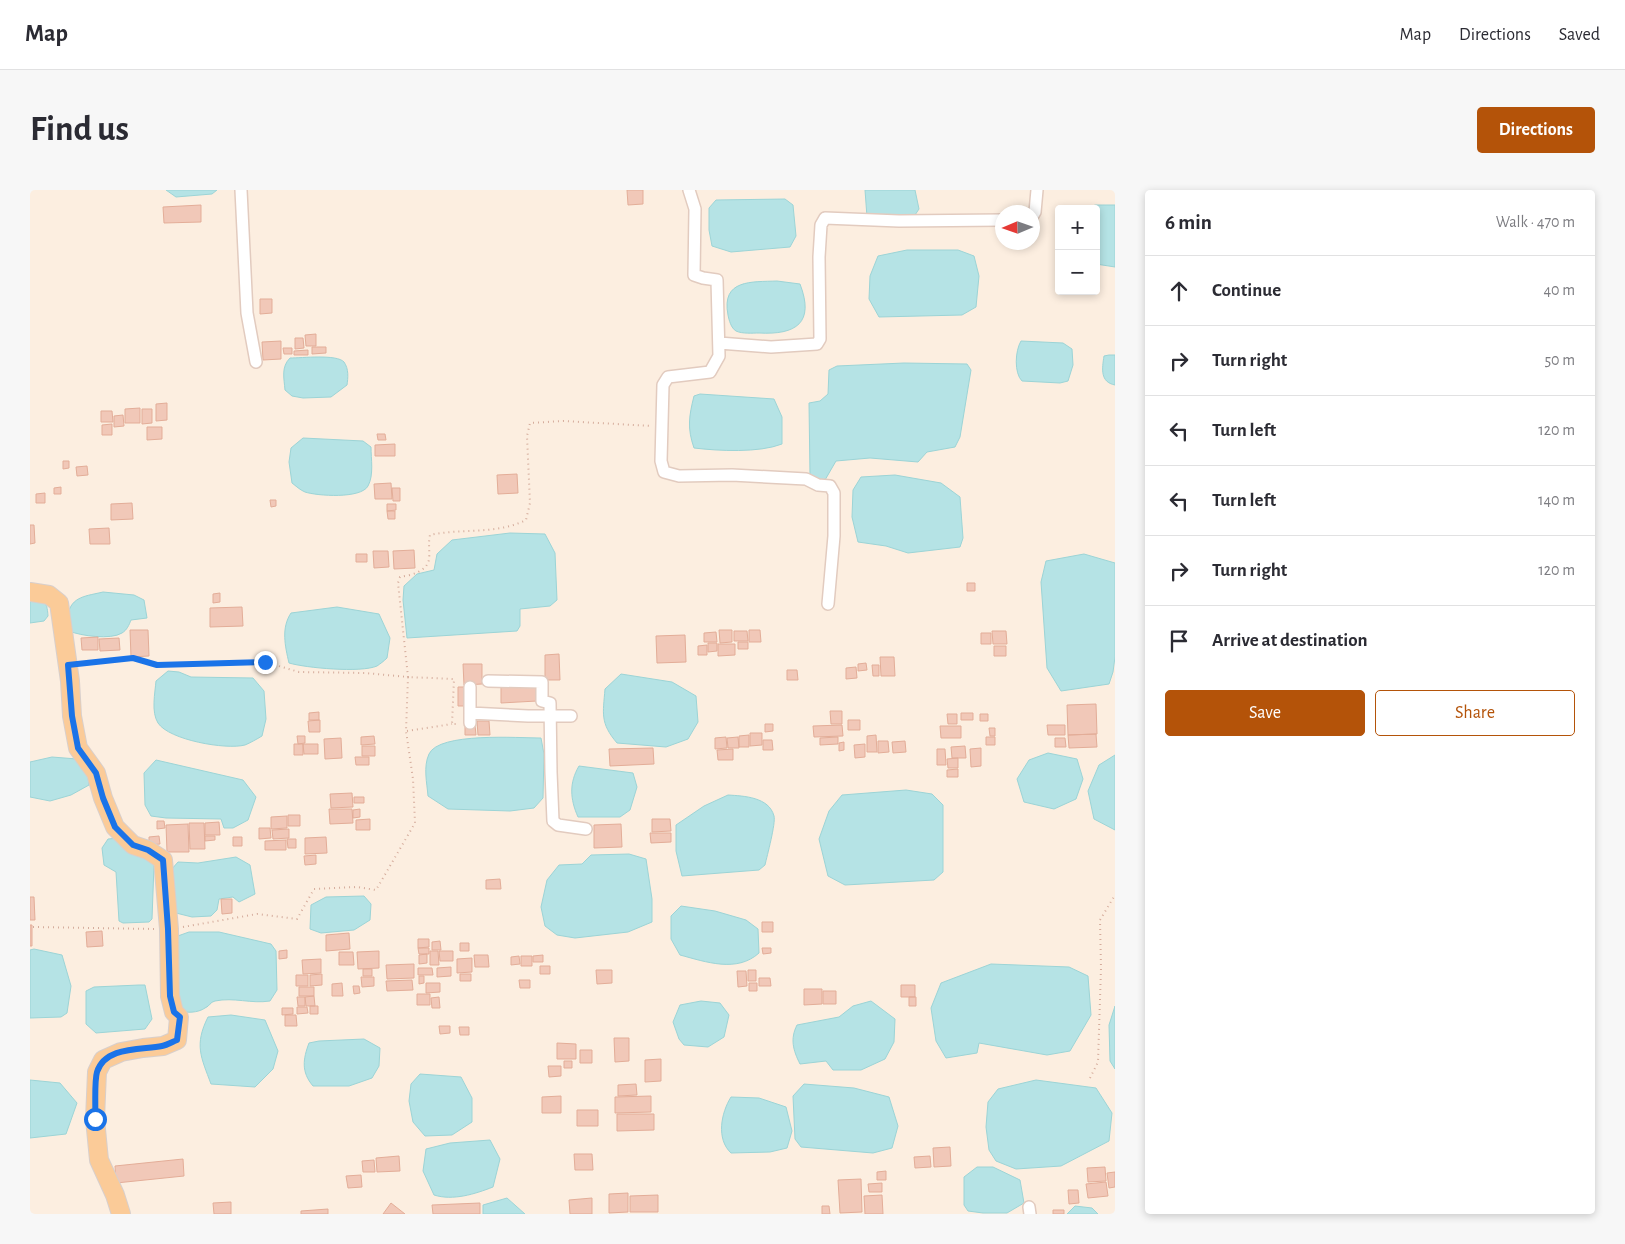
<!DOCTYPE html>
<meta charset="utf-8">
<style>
:root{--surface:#fff;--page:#f7f7f7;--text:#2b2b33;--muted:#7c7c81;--line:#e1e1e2;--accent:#b45309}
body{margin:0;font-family:"Alegreya Sans",sans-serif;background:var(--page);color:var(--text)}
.controls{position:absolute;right:15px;top:15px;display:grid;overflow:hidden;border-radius:5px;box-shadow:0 2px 8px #0003}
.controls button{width:45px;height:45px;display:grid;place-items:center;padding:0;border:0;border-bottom:1px solid var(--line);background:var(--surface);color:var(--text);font:25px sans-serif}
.compass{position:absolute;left:965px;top:15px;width:45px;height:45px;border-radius:50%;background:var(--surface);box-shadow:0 2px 8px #0003;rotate:268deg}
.stop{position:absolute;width:15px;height:15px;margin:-11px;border:4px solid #1a73e8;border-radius:50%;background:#fff}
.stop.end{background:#1a73e8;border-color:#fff;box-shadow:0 1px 5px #0008}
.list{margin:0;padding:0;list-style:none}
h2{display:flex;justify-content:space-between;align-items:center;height:65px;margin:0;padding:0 20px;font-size:21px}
h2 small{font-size:16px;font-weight:400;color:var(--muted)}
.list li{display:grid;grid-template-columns:32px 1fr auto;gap:15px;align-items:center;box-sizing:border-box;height:70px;padding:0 20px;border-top:1px solid var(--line)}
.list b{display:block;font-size:19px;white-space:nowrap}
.list em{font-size:16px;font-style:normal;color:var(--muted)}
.actions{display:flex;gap:10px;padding:15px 20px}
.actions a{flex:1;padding:11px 0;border:1px solid var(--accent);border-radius:5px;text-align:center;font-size:18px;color:var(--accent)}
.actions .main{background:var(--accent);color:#fff}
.icon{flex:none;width:28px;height:28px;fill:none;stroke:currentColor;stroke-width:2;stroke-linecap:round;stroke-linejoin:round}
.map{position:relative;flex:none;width:1085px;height:1024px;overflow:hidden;border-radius:5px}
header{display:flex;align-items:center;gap:30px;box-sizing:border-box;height:70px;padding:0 25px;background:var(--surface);border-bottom:1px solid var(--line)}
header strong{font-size:24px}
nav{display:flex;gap:28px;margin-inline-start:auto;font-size:18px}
.intro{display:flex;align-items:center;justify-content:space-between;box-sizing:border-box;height:120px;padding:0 30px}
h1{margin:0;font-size:35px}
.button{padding:12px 22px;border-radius:5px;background:var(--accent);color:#fff;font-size:18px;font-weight:700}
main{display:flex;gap:30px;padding:0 30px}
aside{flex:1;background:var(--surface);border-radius:5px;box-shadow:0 2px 8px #0003}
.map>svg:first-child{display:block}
</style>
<header>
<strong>Map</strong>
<nav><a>Map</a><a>Directions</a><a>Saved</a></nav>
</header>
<div class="intro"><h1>Find us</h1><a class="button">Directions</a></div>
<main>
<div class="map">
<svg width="1085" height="1024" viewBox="0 0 1085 1024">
<rect width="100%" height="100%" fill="#fceee0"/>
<!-- water -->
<path fill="#b5e3e5" stroke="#9cd4d6" d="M136,0H187L182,4L146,7Z
M835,0H885L889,19L885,25L837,27Z
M755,9L763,15L766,46L760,57L701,62L682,56L679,40V18L686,10Z
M1066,15H1085V77L1066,74V19H1046Z
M877,60H928L944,66L949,86L946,117L932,125L849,127L839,109L840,86L848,66Z
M747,91L770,94C785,133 766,145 729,143C723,143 712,144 706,141C701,138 699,130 698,125C691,89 722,92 747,91Z
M991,151L1033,153L1042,159L1043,175L1038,191L1030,193L992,191C984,183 985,161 991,151Z
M1079,165H1085V195C1070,192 1072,179 1074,166Z
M260,168C272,168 307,164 314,172C319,179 318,188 317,195L301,207L273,208L262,206L255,200C254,188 251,177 260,168Z
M874,173L937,174L941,180L930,247L925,257L897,262L888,272L840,268L806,271L795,290L786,292L780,285L779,213L790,211L798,204L799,180L807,176Z
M670,204L744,209L752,227V254C729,263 689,261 664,258C657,238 659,226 664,206Z
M273,248L333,251L341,257C341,269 344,285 338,296C331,309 287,306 275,302C270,300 266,296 262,293L259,272L261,258Z
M865,285L911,293L930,307L933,348L930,357L878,363L856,356L828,352L822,327L823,300L831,287Z
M480,343L515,344L525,363L527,410L520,416L490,419V436L487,441L377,448L373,410L374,396L387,384L404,380L407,364L422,350Z
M1054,364L1085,373V467L1083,482L1079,494L1031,501L1017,478L1011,392L1016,371Z
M73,402L104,405L114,410L117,428L101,430C99,435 97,440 92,443C81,450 51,446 39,441C36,435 37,431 38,425C41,406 57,406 73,402Z
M0,406C14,410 17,410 18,426L14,431L0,433Z
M307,417L349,424L360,448L357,468C354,471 350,474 347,476C331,483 276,478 259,473C255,456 251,438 261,423Z
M138,481L149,482L161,487L223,488L234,501L236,529L232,546C227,549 220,553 215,555C196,560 139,550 128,533C121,522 125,503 126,491Z
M591,484L642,492L666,506L668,532L658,549L636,557L587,553C570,533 573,524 575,499Z
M511,548L514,564L513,608L504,618L480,621L418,619L398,606C397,593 393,577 399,564C409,542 488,548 511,548Z
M1018,563L1047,569L1053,589L1046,609L1024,619L994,612L987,589L999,570Z
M1085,565V640L1064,629L1058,601L1069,575Z
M22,567L47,569L58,587L59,595L41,605L20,611L0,607V572Z
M126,570L213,590L226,607L218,630L203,638H194L191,629L136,628L121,626L115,615L114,583Z
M549,576L603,583L607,597L600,620L590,627H548C540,609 539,593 549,576Z
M876,600L902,604L913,615V682L904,690L815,695L798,686L789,649L799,621L812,605Z
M698,605C714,606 739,607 744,626C746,633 737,666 735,675L729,680L652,686L646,661V635L674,616Z
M89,648L117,666L124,675L122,729L119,732L93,733L89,731L86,682L74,675L72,658L78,649Z
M599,664L616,669L622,709V732L598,742L545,748L527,745L515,736L511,717L517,690L529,675L552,674L561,665Z
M206,667L220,675L225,704L209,712L203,707L189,709L187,720L181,726L162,727L146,723L141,680L148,672L168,673Z
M334,706L341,714L340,730L324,740L291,743L280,739L281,715L296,707Z
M651,716L685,721L716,730L728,739L729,763C707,783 676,772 650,765L641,749V726Z
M159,742H189L241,754L246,761L247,800L240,811C221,814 204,807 185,811C180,812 180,816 175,818C168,823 156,823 149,821L145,747Z
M4,759L32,765L41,796L37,823L31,827L0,828V760Z
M961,774L1039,777L1058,786L1061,825L1040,861L1017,865L949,853L947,863L916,868L906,851L901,818L911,793Z
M109,795H115L122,829L115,839L66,843L56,834V801L64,797Z
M671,811L690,813L699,825L694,847L678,857L654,855L649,849L643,832L650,815Z
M841,811L865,829L864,852L855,869L831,880H803L796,871L770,874C763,860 760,849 767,835L809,827L823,816Z
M1085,816V879L1080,871L1079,835Z
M201,825L235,830L248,861L243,879L225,897L181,894C171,867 164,855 178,827Z
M334,849L350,858L349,876L342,888L319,896H283C271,882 273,869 279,853L289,851Z
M390,884L431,887L442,908V932L422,945L395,946L383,932L379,911L381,894Z
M0,890L30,893L47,913L36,944L0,948Z
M1006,890L1066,898L1082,923L1079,951L1031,976L986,979L966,971L959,960L956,937L958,912L968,899Z
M774,894L824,898L859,907L868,936L862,958L843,963L771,957L765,949L763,906Z
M701,907L729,908L756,917L762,941L757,958L740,962L701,963C686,949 691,923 701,907Z
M460,950L470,969L463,997C445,1004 423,1011 404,1005L393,981L396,959L420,953Z
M947,977H963L990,990L994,1013L977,1023H953L938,1021L934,1015V987Z
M477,1008L495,1024H453V1015Z
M1045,1016L1062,1018L1068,1024H1037Z"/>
<!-- building -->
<path fill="#f1c8b8" stroke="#e3ad98" d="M597,0H613V14L598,15Z
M171,15V32L134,33L133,17Z
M230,109H242V123L230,124Z
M286,144V156H276L275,145Z
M265,148H273L274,158L265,159Z
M251,151V169L233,170L232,152Z
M282,157H296V163L282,164Z
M253,158H262V164H254Z
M278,160V165H264V161Z
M137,213V230L126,231V214Z
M110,218V233H95V219Z
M112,219H122V233L112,234Z
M71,221H82L83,232H71Z
M93,225L94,236L84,237V226Z
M82,234V245H72V235Z
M117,237H132V249L117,250Z
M347,244H355L356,250H348Z
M365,254V266H345V255Z
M33,271H39V278L33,279Z
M57,276L58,285L47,286L46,277Z
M487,284L488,303L468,304L467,285Z
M361,293L362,309H345L344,294Z
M31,297V304H24V298Z
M362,298H370V311H363Z
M15,303V313H6V304Z
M240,310H246V316L241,317Z
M102,313L103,329L81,330V314Z
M357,314H366V320L357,321Z
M357,321H365V329H358Z
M0,335H4L5,353L0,354Z
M79,338L80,354H60L59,339Z
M384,360L385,378L364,379L363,361Z
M343,361H358L359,377L344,378Z
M326,364H337V372H326Z
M937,393H945V401H937Z
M190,403V412L183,413V404Z
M212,417L213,436L180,437V418Z
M100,440H118L119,466L101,467Z
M689,440H702V452L690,453Z
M719,440H730L731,452H719Z
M704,441H717L718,451H704Z
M962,441H976L977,454H963Z
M686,442L687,452H674V443Z
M951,443H961V454H951Z
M655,445L656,472L627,473L626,446Z
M68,447V460H52L51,448Z
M89,448L90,460L70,461L69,449Z
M708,452H718V459H708Z
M678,453H687V461L678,462Z
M688,454H705V465L688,466Z
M677,455V465H668V456Z
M964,456H976V466H964Z
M529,464L530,490H515V465Z
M850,467H864L865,486H851Z
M836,473L837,480L828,481V474Z
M433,474H452V494L434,495Z
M842,475H849V486H843Z
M826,477L827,488L816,489V478Z
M757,480H767L768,490H757Z
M506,493L507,511L471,513V494Z
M428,497H438V516H428Z
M1066,514L1067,544L1038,545L1037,515Z
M800,521H812V534H801Z
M289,522V530H279V523Z
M931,523H943V530H931Z
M917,524H927V534H918Z
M950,524H958V531H950Z
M290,530V542H279L278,531Z
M818,530H830V540H818Z
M447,531H459L460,545H448Z
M735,534H743V541L735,542Z
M435,535H445L446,545H435Z
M812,535L813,546L784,547L783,536Z
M1017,535H1035V545H1018Z
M910,536H931V548H911Z
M959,538H965V546H960Z
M720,543H732V555L720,556Z
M1066,544L1067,557L1039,558L1038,545Z
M719,545V557H709V546Z
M846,545L847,562H837V546Z
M267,546H275V553L268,554Z
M344,546L345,554L331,555V547Z
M696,547L697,558L685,559V548Z
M708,547L709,558H698L697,548Z
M808,547V554L790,555V548Z
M956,547H965V555H956Z
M311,548L312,568L295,569L294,549Z
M1025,548H1035L1036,557H1025Z
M733,550H742L743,560H733Z
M848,551H858L859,562L848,563Z
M875,551L876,562L863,563L862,552Z
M814,552V560L809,561V553Z
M264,554H273V565H264Z
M273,554H288V564H274Z
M835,554V567L825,568L824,555Z
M332,556H345V566H332Z
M935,556L936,568H922L921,557Z
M623,558L624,574L580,576L579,559Z
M951,558V576L941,577L940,559Z
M703,559V570H688L687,560Z
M907,559H915L916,575H907Z
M325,567H339V575H326Z
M928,568V578H918L917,569Z
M928,579V587H917V580Z
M322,603L323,617L301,618L300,604Z
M324,607H334V613H324Z
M299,619H322L323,633L300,634Z
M330,619V627L323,628V620Z
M258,625H270V636H258Z
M257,626V638L241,639V627Z
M340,629V640H326V630Z
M622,629H640L641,641L622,642Z
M127,631H134L135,638L127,639Z
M189,632L190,645H175V633Z
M159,633H174L175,659H160Z
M158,634L159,662H137L136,635Z
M591,634L592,657L564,658V635Z
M229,638H240L241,648L229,649Z
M259,639V648L243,649L242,640Z
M620,643H641V652L621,653Z
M129,646L130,654L119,655V647Z
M175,646H185V650L175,651Z
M203,647H212V656H203Z
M296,647L297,663L275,664V648Z
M257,649H266V658H258Z
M256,650V660H235V651Z
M286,665V674L275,675L274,666Z
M470,689L471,699H456V690Z
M0,707H4L5,730H0Z
M191,709H202V723L192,724Z
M732,732H743V742H732Z
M0,735H2V756H0Z
M72,741L73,756L57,757L56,742Z
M319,743L320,759L296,761V745Z
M388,749H399V757L388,758Z
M410,751L411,760H402V752Z
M430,753H439V761H430Z
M388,758H399V764H389Z
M732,758H741V763L733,764Z
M257,760V768L249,769V761Z
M349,761V778L328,779L327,762Z
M400,761H408L409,775H400Z
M409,761H423V771H410Z
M309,762H323L324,775H309Z
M397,764V773L389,774V765Z
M444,765H458L459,777H445Z
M513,765V772H503V766Z
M489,766L490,774L481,775V767Z
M491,766H502V776H491Z
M442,768V782L427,783V769Z
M291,769V783L273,784L272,770Z
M384,774V788L357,789L356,775Z
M510,776H520V784H510Z
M421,777V786L407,787V778Z
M388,778H402L403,785H388Z
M333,779H342V786H333Z
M566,780H582V793L567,794Z
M718,780H726V791H718Z
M707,781H716L717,796L708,797Z
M292,784V795L280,796V785Z
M430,784H441V791H430Z
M266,785H278V796H266Z
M389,786H394V793L389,794Z
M331,787H344V796L332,797Z
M729,788H740L741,796H729Z
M382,790L383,800L357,801L356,791Z
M489,790H500V798H490Z
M312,793L313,806H302V794Z
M396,793H410V802L396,803Z
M719,793H727V801H719Z
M871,795H885V807H871Z
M323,796H329L330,803L324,804Z
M269,797H284V806H269Z
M774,799H792V814L774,815Z
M793,801H806V814H793Z
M387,804H400V815H387Z
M284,806L285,816H276L275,807Z
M267,807H275V816H268Z
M409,807L410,818H402L401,808Z
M879,807H886V816H879Z
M280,816H288V824H280Z
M267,817H277L278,823L267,824Z
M252,818H263V824L252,825Z
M255,825H266L267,836H255Z
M409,836H420V843L410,844Z
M429,837H439V845H430Z
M584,848H599V871L585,872Z
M527,853L546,854V869H527Z
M550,860H562V873H550Z
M631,869V891L615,892V870Z
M534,871H542V878H534Z
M518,876H531V886L519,887Z
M606,894L607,905L588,906V895Z
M531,906V923H512V907Z
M621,906V922L585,923V907Z
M547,920H568V936H547Z
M587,924H624V940L587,941Z
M920,957L921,976L904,977L903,958Z
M544,964H562L563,980H545Z
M369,966L370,981L347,982L346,968Z
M900,966L901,977L885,978L884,967Z
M153,969L154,986L86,993L85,976Z
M344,970L345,982H333L332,971Z
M1075,977L1076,991L1058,992L1057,978Z
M856,981V990H847V982Z
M1085,982V997L1079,998L1077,983Z
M331,985L332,997L318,998L316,986Z
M831,989L832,1022L810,1023L808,990Z
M1076,992L1078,1006L1058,1008L1056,994Z
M852,993V1002H839L838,994Z
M1038,1000H1048L1049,1013L1039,1014Z
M598,1003V1022L579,1023V1004Z
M628,1005V1022H600V1006Z
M852,1005L853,1024H835L834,1006Z
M562,1008V1024H540L539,1010Z
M201,1012V1024H184L183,1013Z
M361,1013L375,1024H353Z
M450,1013V1024H403L402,1015Z
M792,1016H799L800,1024H792Z
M298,1019V1024H271V1021Z
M1023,1020H1034V1024H1023Z"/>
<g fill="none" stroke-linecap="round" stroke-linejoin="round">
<defs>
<path id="street" d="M211,0L217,123L226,172
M659,0L665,19L664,85L673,88L687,90L689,166L680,182L638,187L633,195L631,271L634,282L649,286L702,285L776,289L788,295L800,296L804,303V346L798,414
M1002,27L1005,22L1007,0
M689,153L741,157L787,154L790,149L789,67L791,35L795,28L869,31L972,30
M458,491L512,492V511L520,513L521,582L523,631L528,635L556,639
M440,523L498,526H541
M440,533V497
M999,1017L1000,1024"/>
<path id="primary" d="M0,402L19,405L29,413L40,491L42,526L48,558L66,583L73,608L85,637L103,655L118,660L133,670L139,739L140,806L144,822L149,827L147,850L133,856L113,858L91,862L73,870L67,882L65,929L69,970L85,1005L91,1024"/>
</defs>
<!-- street casing -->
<use href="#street" stroke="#e2cbbf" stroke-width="14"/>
<!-- primary casing -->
<use href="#primary" stroke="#d8cfcc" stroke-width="20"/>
<!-- path -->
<path stroke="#d5ac9c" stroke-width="2" stroke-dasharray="1 4" stroke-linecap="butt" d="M51,474L103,468L127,475L235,472L269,482L335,483L378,487L368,393L370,387C381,385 397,382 399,369C400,361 398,353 400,345C431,338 466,345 496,330L500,313L497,246L500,233L533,231L622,236
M377,541L422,534
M3,737L126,739
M153,737L227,724L267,729L284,699L327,697L346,700L385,633L383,589L376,541L378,487L424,489L422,534H429
M1060,888L1068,872L1071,778L1070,730L1085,705"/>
<!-- street -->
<use href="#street" stroke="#fff" stroke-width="11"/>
<!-- primary -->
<use href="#primary" stroke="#fbcb98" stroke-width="18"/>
</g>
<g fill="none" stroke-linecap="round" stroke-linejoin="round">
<!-- route -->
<path stroke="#1a73e8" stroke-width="6" d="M65,929C66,917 64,892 67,882C75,856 111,860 132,856C137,855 142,852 147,850L150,827L144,822L140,806L138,739L133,670L118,660L103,655L85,637L73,608L66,583L48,558L42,526L38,475L103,468L127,475L235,472"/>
</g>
</svg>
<div class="controls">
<button>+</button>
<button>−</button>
</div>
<svg class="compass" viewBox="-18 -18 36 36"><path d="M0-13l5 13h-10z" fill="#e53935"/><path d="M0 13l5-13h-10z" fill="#7c7c81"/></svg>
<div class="stop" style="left:65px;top:929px"></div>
<div class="stop end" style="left:235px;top:472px"></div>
</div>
<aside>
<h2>6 min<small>Walk · 470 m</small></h2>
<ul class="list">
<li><svg class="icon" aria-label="ahead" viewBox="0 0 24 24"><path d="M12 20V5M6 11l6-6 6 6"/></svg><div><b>Continue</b></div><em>40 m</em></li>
<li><svg class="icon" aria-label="right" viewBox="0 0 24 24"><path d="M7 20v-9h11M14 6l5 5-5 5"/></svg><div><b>Turn right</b></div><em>50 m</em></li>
<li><svg class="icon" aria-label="left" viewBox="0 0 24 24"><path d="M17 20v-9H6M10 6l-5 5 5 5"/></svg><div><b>Turn left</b></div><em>120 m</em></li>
<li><svg class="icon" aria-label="left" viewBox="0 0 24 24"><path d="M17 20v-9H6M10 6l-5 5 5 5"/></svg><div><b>Turn left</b></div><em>140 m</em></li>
<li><svg class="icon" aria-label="right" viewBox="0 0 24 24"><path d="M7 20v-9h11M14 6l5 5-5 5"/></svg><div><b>Turn right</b></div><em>120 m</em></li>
<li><svg class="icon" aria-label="arrive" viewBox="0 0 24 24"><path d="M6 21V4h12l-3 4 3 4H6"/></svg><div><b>Arrive at destination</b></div></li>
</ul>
<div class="actions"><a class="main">Save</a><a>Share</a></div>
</aside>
</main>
